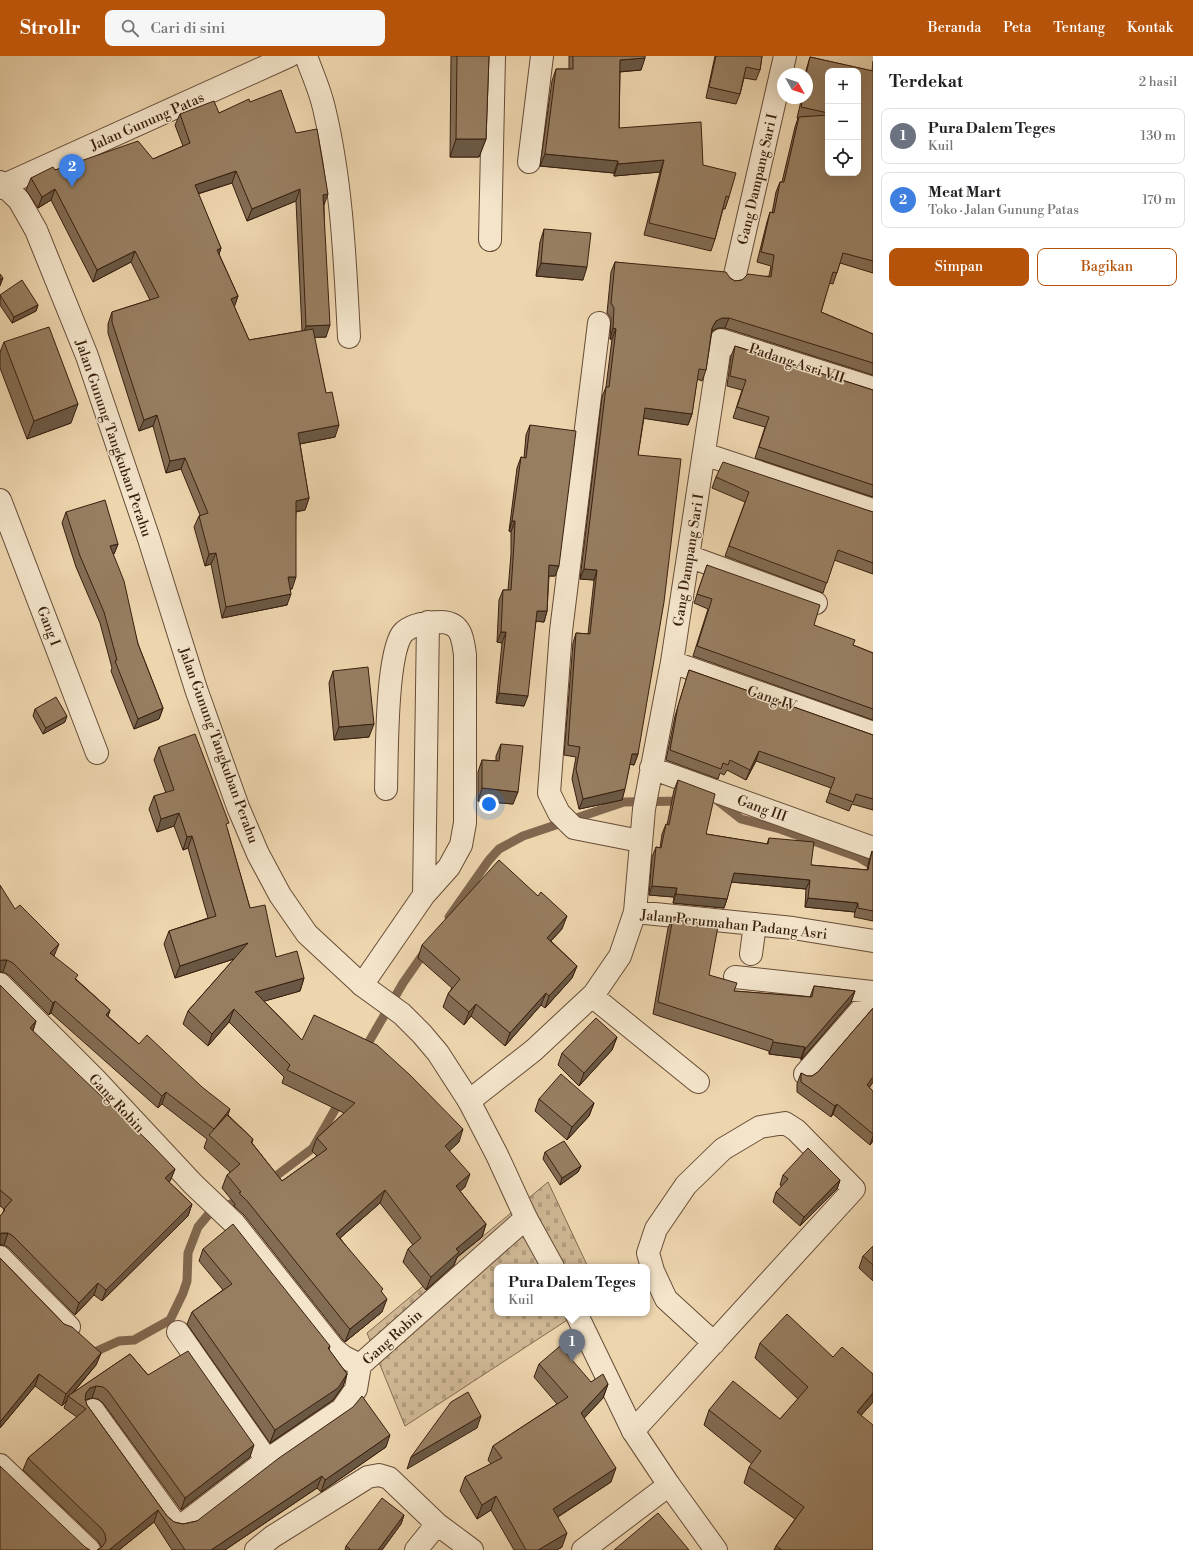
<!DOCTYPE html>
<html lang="id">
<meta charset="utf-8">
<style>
:root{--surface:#fff;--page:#f6f6f6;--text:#202124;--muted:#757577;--line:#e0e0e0;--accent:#b45309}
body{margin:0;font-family:"Libre Bodoni",serif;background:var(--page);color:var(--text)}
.controls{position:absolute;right:12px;top:12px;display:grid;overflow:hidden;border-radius:8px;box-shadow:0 4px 16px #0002}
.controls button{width:36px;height:36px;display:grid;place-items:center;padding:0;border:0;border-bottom:1px solid var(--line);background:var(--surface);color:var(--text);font:20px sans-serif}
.compass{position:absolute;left:777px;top:12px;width:36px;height:36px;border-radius:50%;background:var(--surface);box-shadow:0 4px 16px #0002;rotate:130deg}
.you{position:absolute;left:489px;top:748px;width:14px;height:14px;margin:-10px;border:3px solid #fff;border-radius:50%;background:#1a73e8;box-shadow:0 0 0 6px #1a73e833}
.badge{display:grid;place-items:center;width:26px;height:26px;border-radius:50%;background:var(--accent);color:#fff;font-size:13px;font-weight:700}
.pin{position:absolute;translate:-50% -33px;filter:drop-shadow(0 1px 2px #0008)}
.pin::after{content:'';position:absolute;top:21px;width:14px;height:12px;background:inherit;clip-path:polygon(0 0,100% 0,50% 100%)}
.popup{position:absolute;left:494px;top:1208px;width:156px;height:52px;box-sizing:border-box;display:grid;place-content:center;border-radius:8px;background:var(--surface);filter:drop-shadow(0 1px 3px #0005);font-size:13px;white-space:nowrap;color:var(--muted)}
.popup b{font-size:15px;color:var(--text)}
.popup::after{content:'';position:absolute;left:50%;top:100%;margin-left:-8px;border:8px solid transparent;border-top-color:var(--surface)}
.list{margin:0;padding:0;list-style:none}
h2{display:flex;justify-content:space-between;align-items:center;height:52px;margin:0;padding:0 16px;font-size:17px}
h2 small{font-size:13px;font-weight:400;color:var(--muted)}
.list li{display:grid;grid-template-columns:26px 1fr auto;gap:12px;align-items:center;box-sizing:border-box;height:56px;margin:0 8px 8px;padding:0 8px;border:1px solid var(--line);border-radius:8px}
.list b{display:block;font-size:15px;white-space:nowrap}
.list p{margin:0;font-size:13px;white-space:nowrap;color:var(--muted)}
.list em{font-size:13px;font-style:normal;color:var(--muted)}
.actions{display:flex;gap:8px;padding:12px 16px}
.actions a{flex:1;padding:9px 0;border:1px solid var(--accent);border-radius:8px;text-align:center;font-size:14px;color:var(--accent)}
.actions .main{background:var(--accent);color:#fff}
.icon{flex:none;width:22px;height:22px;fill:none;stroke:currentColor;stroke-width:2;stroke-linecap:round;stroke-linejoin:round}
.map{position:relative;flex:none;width:873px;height:1494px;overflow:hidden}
header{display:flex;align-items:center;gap:24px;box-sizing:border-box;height:56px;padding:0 20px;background:var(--accent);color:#fff}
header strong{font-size:19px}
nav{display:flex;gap:22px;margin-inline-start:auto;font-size:14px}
.search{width:280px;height:36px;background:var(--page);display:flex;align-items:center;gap:10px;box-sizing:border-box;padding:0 14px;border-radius:8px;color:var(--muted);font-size:15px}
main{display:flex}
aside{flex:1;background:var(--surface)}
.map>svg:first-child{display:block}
</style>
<header>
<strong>Strollr</strong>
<div class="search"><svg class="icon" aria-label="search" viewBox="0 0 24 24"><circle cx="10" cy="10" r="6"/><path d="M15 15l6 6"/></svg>Cari di sini</div>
<nav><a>Beranda</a><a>Peta</a><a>Tentang</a><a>Kontak</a></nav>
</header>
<main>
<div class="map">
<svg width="873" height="1494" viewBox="0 0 873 1494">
<defs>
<pattern id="cemetery-stones" width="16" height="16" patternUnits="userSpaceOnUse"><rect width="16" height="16" fill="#ceb693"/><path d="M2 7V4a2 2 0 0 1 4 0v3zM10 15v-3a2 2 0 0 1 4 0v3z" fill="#b29c7e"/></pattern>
</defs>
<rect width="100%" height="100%" fill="#edd5ae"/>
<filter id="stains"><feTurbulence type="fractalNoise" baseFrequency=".005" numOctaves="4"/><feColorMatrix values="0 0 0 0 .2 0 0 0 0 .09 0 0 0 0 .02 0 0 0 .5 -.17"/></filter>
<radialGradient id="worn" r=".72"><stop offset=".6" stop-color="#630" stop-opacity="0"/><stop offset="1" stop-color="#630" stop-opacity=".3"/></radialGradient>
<!-- cemetery -->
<path fill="url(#cemetery-stones)" stroke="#846a50" d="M548,1126L588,1211H497V1257H578L405,1370L367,1277Z"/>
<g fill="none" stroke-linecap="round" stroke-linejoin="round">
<!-- stream -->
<path stroke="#80674e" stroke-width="9" d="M718,745L741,763L780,773L858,801L873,810
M449,861L489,804L499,793L523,780L624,746L683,745
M363,996L403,927L426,894
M268,1126L313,1092L341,1043
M88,1299L119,1285L134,1284L170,1264L183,1237L187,1225L188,1197L198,1171L208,1159L219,1152L245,1143"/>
<defs>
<path id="minor" d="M306,0C312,17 320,34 324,52C342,127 345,205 349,281
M529,106L542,0
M0,132L4,129L289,0
M490,184L494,0
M734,223L785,0
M599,267L561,575L549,737L559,757L574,772L640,785
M704,398L873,454
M0,444L97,697
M688,500L816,547
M672,606L873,677
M651,712L873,792
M424,839L428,566
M635,856L793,872L873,885
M751,898L755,868
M735,921L873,936
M0,928L95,1023L193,1128L234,1167L334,1293L344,1301L360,1309
M362,929L424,839L449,811L461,789L465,767V599C463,584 462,567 442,566C430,566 410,568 402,578C386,602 387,700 386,733
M592,940L698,1026
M805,1018L873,940
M469,1045L534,994L594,938L620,900L635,856L644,753L672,606L721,284L873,332
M0,1201L69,1271
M178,1276L267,1404
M93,1354L173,1465L177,1468L185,1467L267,1404L342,1353L356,1333L360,1309L526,1162
M633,1375L854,1133L796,1074L785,1067L760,1071L723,1093L686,1129L656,1173L648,1197L653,1215L666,1243L714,1287
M0,1409L89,1494
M256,1494L272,1481L368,1421L379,1419L389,1422L437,1468L472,1494
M416,1494L437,1468
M583,1494L669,1429"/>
<path id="tertiary" d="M0,126L19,144L36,174L87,300L149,483L196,633L238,751L258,798L280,839L307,878L362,929L402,958L422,978L438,997L469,1045L497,1099L526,1162L553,1211
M576,1257L633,1375L669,1429L716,1494"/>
</defs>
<!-- minor casing -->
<use href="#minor" stroke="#664c36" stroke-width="24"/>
<!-- tertiary casing -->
<use href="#tertiary" stroke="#664c36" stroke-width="24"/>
<!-- minor -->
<use href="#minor" stroke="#f3e4ca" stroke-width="22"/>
<!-- tertiary -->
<use href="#tertiary" stroke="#f3e4ca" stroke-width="22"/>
</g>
<!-- wall -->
<path fill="#826c53" stroke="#391f0e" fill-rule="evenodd" d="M451,0H489L486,83L479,101H450Z
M569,0H645L641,14L620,16L619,72L703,109L729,141L725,153H723L715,183L711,195L644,179L660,116L614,120V117L540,110L552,25L556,13H569Z
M715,0H762L760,14L756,24L744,22L740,38L736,48L706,42Z
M810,1L872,15L873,5V217L840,207L833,228L829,227L821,256L873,278V319L725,272H718L712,275L706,314L702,325L697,323L692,358L688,369L644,362L638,399V698L634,709L630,708L622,744L579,753L572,723L576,701L564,699L573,587L576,577L588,578L594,524L580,523L602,341L606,331L612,283H610L611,262L607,257L611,216L615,206L730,222L735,225L769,220L771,210L757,206L767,166L770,156L772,157L776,136L780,126H782L795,71L798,62H797L801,45L798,44L799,42H807V18H805ZM828,15L858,117H828Z
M250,46L296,77L324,149L326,281H314L335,381L300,388L309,442L305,454L296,456L292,533H290L287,549L222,562L211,508L205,510L194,471L199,460L200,459L181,413L166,417L153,370L139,375L108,277V268L112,256L150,244L131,206L93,226L51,144L38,152L26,134L31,122L55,114L153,103L183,90L175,69L180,58L219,57ZM232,127L247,165L296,145L302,275L249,284L234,250L238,240L219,198L221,192L198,138Z
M544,173L583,224L536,220L540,186Z
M0,239L38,249L36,255L12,267L0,249Z
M4,286L71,367L27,383L0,312V296Z
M735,290L873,334V441L755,402L765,371L733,362L742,334L727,330L731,300Z
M530,369L555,520H549L547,555L544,566L536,565L524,650L496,647L502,587L497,586L499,544L503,534H508L511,498V476L509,475L517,412L521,401L524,402L526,379Z
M716,421L873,456V518L834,504L823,537L725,500L745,446L712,432Z
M66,456L118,488L114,498L113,499L138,588L163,652L159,663L134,673L111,615L112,612L100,567L76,511L62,467Z
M707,509L814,569L853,589L873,597V664L693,600L708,553L694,547Z
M689,614L873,679V754L852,748L849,755L826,746L831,732L756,705L746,724L727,714L724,719L720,717L718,723L666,704L675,660Z
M333,615L369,681L334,684L329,627Z
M35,653L65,666L43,678L33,660Z
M501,688L513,748L478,745V716L482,704L496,705V700Z
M159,691L227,772L250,852L276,901L304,922L300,935L264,945L302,984L459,1086L449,1094L465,1131L460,1135L486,1168L482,1181L457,1201L454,1209L426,1234L403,1206L408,1193L413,1189L380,1147L340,1182L382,1237V1256L345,1286L343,1284L244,1159L234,1150L235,1148L222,1132L227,1119L230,1116L204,1092L207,1083L162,1048L158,1052L51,957L49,959L9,919L3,916H0L15,853L54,900L77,924L110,954L108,960L139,988L228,1059L253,1083L252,1087L282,1125L317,1100L312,1095L317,1082L344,1057L282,1027L284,1021L229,966L208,990L183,968L188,955L234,903L175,922L164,888L169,875L208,862L188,792L183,794L174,770L157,776L149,753L154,740L166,737L154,704Z
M678,724L706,778L767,788L769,782L811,809L867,814L869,805L872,795L873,796V865L854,861L855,856L805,851L806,833L731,826L727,843L724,852L673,847L674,841L649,839L652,801L656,791L660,792L662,778L666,768L667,769L674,734Z
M673,861L709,919L734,935L810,941L814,930L855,935L851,946L801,1004V1002L769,998V995L653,958L668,872Z
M562,873L551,885L577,910L572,922L545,952L541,949L505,990L471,960L464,969L443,951L448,938L452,932L418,902L422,889Z
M0,929L36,965L33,975L175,1113L170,1125L169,1126L192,1148L188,1160L102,1245L94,1239L75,1259L9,1192L4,1189H0V1160L3,1157L4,1153L0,1150Z
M873,952V1026L869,1032L873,1035V1085L870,1089L833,1058L831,1061L797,1036V1028L801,1017L807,1020H812L818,1016Z
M617,981L612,994L579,1030L558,1009L562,997Z
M539,1043L594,1047L589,1060L567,1084L535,1055Z
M545,1096L581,1110L578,1116L560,1129L543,1103Z
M783,1119L840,1124L837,1133L800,1170L773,1146L776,1136L782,1130L780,1129Z
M873,1190V1225L859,1212L863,1200Z
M203,1193L330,1290L329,1294L347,1318L343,1330L333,1344L270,1387L187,1268L192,1256L223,1234L199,1205Z
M0,1202L64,1268L101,1297L96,1309L73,1337L130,1298L148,1319L250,1401L181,1454L103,1347L98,1343L92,1342L85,1344L87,1349L167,1460L174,1466L183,1468L197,1465L386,1391L321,1436L317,1432L225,1494H172L154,1466L119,1494H97L101,1492V1490L98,1485L23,1414L28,1402L77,1361L64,1352L67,1344L62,1350L35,1330L0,1372Z
M760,1287L833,1301L873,1318V1346L861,1359L873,1494H774L776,1490L795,1463L744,1427L749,1411L752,1408L704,1369L709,1354L780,1363L798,1343L755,1302Z
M539,1308L591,1326L608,1328L603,1342L584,1362L611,1426L558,1461L562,1491L557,1494H514L491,1454L477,1463L460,1435L465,1421L491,1408L488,1404L493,1390L557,1348L534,1321Z
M404,1459L401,1468L382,1494H345L346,1490Z"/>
<!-- shaded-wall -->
<path fill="#6a5844" stroke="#391f0e" d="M645,2L641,14L615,16L620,4Z
M456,83H486L479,101H450Z
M545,98L618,105L614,117L540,110Z
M664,104L660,116L614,120L618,108Z
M236,115L232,127L190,140L195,129Z
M55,133L51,144L38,152L42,141Z
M300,133L296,145L247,165L252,153Z
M328,138L324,149L323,139Z
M221,192L217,204V194Z
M135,195L131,206L93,226L97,214Z
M541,207L587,211L583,224L536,220Z
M3,222L0,230V224Z
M238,240L234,252L231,243Z
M38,249L36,255L12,267L14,261Z
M722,262H729L725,272H718L712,275V272L716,265Z
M330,269L326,281L302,282L306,270Z
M613,272L616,273L612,283H610Z
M78,348L71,367L27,383L34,365Z
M645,352L692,358L688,369L641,362Z
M157,359L153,370L139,375L144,364Z
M339,369L335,381L294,389L298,377Z
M185,402L181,413L166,417L170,405Z
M309,442L305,454L292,456L296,445Z
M512,465H515L511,476L509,475Z
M118,488L114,498L106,501L110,490Z
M216,497L211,508L205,510L209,498Z
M549,509L559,510L555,520H545Z
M584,513L597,514L594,524L580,523Z
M288,521H296L292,533H284Z
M291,538L287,549L222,562L226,551Z
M537,555H547L544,566L533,565Z
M501,576H506L502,587L497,586Z
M499,637L528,640L524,650L496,647Z
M163,652L159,663L134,673L138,663Z
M67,660L65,666L43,678L46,672Z
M374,668L369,681L334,684L339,671Z
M759,695L756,705L746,724L750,714Z
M632,698H638L634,709L628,708Z
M482,732L518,736L513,748L478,745Z
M625,733L622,744L579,753L583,743Z
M179,757L174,770L157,776L161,763Z
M192,780L188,792L183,794L187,781Z
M734,817L810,824L806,833L731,826Z
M652,830L677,832L674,841L649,839Z
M676,838L727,843L724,852L673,847Z
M808,842L858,847L855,856L805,851Z
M567,860L562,873L542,894L547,882Z
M248,887L243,900L175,922L180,910Z
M59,888L54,900L50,897Z
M2,904H7L3,916H0V905Z
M577,910L572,922L545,952L549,940Z
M304,922L300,935L251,949L255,936Z
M855,935L851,946L801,1004L805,993Z
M546,937L541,949L505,990L510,977Z
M55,945L51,957L49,959L53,947Z
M476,948L471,960L464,969L469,956Z
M234,953L229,966L208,990L212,978Z
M110,954L106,966V959Z
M36,965L32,977L30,972Z
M617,981L612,994L579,1030L584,1017Z
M773,986L805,991L801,1002L769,998Z
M873,1021V1026L863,1040L867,1029Z
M166,1036L162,1048L158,1052L162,1040Z
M594,1047L589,1060L567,1084L572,1071Z
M837,1048L833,1058L831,1061L835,1050Z
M230,1053L226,1065L214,1073Z
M463,1073L459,1086L441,1103L445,1090Z
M873,1080V1085L870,1089Z
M581,1110L578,1116L560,1129L562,1122Z
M175,1113L170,1125L161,1134L165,1122Z
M470,1118L465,1131L451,1143L456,1130Z
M840,1124L837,1133L800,1170L804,1161Z
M385,1134L380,1147L331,1190L336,1178Z
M192,1148L188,1160L102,1245L106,1234Z
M486,1168L482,1181L457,1201L454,1209L426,1234L431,1221L456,1193Z
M2,1177H8L4,1189H0V1178Z
M98,1227L94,1239L75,1259L79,1247Z
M387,1243L382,1256L345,1286L350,1273Z
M101,1297L96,1309L69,1341L68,1340L67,1344L62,1350L66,1338Z
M39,1318L35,1330L0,1372V1366Z
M347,1318L343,1330L333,1344L270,1387L275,1374Z
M608,1328L603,1342L576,1371L581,1357Z
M96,1330L92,1342L85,1344L81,1349L86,1337L90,1332Z
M873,1337V1346L851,1371L857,1356Z
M481,1360L477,1372L407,1413L411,1401Z
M390,1379L386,1391L321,1436L325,1424Z
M254,1389L250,1401L181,1454L185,1442Z
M616,1412L611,1426L548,1467L553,1453Z
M322,1420L317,1432L225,1494H211Z
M496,1440L491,1454L477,1463L482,1449Z
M158,1454L154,1466L119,1494H109Z
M404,1459L401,1468L382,1494H378Z
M567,1477L562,1491L557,1494H538Z"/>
<!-- building -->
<path fill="#977e61" stroke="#391f0e" d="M457,0H489L486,83H456Z
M573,0H645V2L620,4L619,72L701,66L703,109L736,117L729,141L726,140L715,183L649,167L664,104L618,108V105L545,98L556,13H573Z
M716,0H762L760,14L746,11L740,38L709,31Z
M810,1L873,15V205L843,197L837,217L833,216L821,256L873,278V307L729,262H722L716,265L712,272L706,314L699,313L692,358L645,352L638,399L681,403L664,546L638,698H632L625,733L583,743L576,713L580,691L568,689L576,577L590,578L597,514L584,513L606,331H609L616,273L613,272L614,252L611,247L615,206L726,216L730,222L735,225L742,224L748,218L771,221L774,199L761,196L770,156L774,157L780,126H784L799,61L828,59V117H858V15H828V57L801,51L803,42H807V18H806Z
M281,34L296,77L317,73L328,138L323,139L330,269L306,270L300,133L252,153L236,115L195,129L221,192L217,194L238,240L231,243L249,284L313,273L326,337L332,336L339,369L298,377L309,442L296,445V521H288L291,538L226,551L216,497L209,498L199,460L208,457L185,402L170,405L157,359L144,364L112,266V256L159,241L135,195L97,214L55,133L42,141L31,122L53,111L55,114L138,85L153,103L190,87L180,58L214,45L219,57L249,43L250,46Z
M544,173L591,177L587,211L541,207Z
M0,218L3,222L0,224Z
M22,224L38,249L14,261L0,239Z
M49,271L78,348L34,365L4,286Z
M735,290L873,334V429L759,391L769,361L737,351L746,324L730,320Z
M530,369L576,375L559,510L549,509L547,555H537L528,640L499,637L506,576H501L503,534H511L514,488L515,465H512L521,401L526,402Z
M723,406L873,456V507L838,494L827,527L729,490L749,436L716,421Z
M105,444L118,488L110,490L124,525L138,588L163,652L138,663L115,605L117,604L104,556L80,500L66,456Z
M707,509L820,549L814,569L855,584L853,589L873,597V653L697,590L712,543L697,538Z
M368,611L374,668L339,671L333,615Z
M689,614L873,679V743L856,738L853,746L829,737L835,722L759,695L750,714L730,704L728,709L723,707L721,713L670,694L678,650Z
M56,641L67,660L46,672L35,653Z
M195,678L229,767L226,768L250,852L265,849L276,901L297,895L304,922L255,936L302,984L314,959L377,989L410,1019L463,1073L445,1090L470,1118L456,1130L486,1168L456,1193L459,1196L431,1221L408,1193L421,1182L385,1134L336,1178L383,1233L381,1235L387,1243L350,1273L348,1271L248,1146L239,1137L241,1136L227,1119L240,1108L209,1079L227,1059L253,1083L251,1086L282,1125L327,1093L317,1082L355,1047L287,1014L290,1009L234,953L212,978L188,955L248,887L180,910L169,875L216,860L192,780L187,781L179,757L161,763L154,740L174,734L159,691Z
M501,688L523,690L518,736L482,732V704L499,705Z
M678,724L715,738L706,778L768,788L769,782L814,786L811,809L868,814L872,795L873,796V855L858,852V847L808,842L810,824L734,817L727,843L676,838L677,832L652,830L656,791L661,792L666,768L669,769Z
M499,804L538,840L541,836L567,860L547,882L577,910L549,940L546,937L510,977L476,948L469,956L448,938L460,923L422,889Z
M0,829L15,853L20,849L59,888L50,897L78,919L75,923L110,954L106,959L139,988L147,979L202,1031L230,1053L214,1073L166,1036L162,1040L55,945L53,947L13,907L7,904H2L0,905Z
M673,861L719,865L709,919L737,927L734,935L812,941L814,930L855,935L805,993V991L773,986V984L658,946Z
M0,929L36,965L30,972L148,1085L175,1113L165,1122L192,1148L106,1234L98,1227L79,1247L13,1180L8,1177H2L0,1178V1160L5,1154L4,1153L12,1144L0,1134Z
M873,952V1021L867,1029L873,1035V1078L837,1048L835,1050L801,1026V1017L807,1020H812L818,1016Z
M596,962L617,981L584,1017L562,997Z
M561,1018L594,1047L572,1071L539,1043Z
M564,1085L581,1110L562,1122L545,1096Z
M808,1092L840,1124L804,1161L776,1136L788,1123L783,1119Z
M233,1168L330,1290L328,1292L347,1318L338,1332L275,1374L192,1256L232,1228L203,1193Z
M873,1190V1209L863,1200Z
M0,1202L64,1268L72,1271L101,1297L66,1338L39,1318L0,1366Z
M787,1258L833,1301L842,1291L873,1318V1337L857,1356L873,1369V1494H782L776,1490L804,1451L749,1411L761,1395L709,1354L733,1325L780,1363L808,1331L760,1287Z
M560,1290L591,1326L603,1318L608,1328L581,1357L616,1412L553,1453L567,1477L538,1494H526L496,1440L482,1449L465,1421L502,1402L493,1390L568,1341L539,1308Z
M188,1295L254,1389L185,1442L108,1335L103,1331L96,1330L90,1332L86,1337L85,1343L87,1349L167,1460L174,1466L183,1468L197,1465L279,1402L353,1351L362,1340L390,1379L325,1424L322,1420L211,1494H185L158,1454L109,1494H97L102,1491L106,1485L105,1478L102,1473L28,1402L86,1353L68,1340L130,1298L148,1319Z
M468,1336L481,1360L411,1401L451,1346Z
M0,1410L85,1491L90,1494H0Z
M382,1442L404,1459L378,1494H349L350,1493L346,1490Z
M658,1457L689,1494H614Z"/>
<g text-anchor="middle" stroke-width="3" stroke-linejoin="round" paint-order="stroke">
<!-- street labels -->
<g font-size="14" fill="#391f0e" stroke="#f3e4ca">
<text transform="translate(147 65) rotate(-24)" y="5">Jalan Gunung Patas</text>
<text transform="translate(757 123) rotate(-77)" y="5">Gang Dampang Sari I</text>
<text transform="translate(797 307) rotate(18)" y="5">Padang Asri VII</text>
<text transform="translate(114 382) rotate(71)" y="5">Jalan Gunung Tangkuban Perahu</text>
<text transform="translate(688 504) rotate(-81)" y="5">Gang Dampang Sari I</text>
<text transform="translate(49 570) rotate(69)" y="5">Gang I</text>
<text transform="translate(772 642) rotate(19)" y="5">Gang IV</text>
<text transform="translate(219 689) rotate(70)" y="5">Jalan Gunung Tangkuban Perahu</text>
<text transform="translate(762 752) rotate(20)" y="5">Gang III</text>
<text transform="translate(734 868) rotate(6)" y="5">Jalan Perumahan Padang Asri</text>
<text transform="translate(117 1047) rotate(47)" y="5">Gang Robin</text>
<text transform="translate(392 1281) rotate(-42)" y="5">Gang Robin</text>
</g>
</g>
<rect width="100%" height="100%" filter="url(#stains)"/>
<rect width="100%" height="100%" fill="url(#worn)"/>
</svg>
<div class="controls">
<button>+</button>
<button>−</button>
<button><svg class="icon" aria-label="locate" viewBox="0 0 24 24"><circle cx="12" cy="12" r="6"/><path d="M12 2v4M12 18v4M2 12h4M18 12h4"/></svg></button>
</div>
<svg class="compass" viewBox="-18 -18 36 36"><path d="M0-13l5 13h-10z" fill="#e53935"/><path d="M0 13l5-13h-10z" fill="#757577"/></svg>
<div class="you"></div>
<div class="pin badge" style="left:572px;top:1306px;background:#6b7280">1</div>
<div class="popup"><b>Pura Dalem Teges</b>Kuil</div>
<div class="pin badge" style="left:72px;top:131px;background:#3f7fe0">2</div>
</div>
<aside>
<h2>Terdekat<small>2 hasil</small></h2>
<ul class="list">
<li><span class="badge" style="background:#6b7280">1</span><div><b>Pura Dalem Teges</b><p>Kuil</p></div><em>130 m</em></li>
<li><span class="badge" style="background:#3f7fe0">2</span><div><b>Meat Mart</b><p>Toko · Jalan Gunung Patas</p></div><em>170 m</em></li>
</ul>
<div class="actions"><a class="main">Simpan</a><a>Bagikan</a></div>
</aside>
</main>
